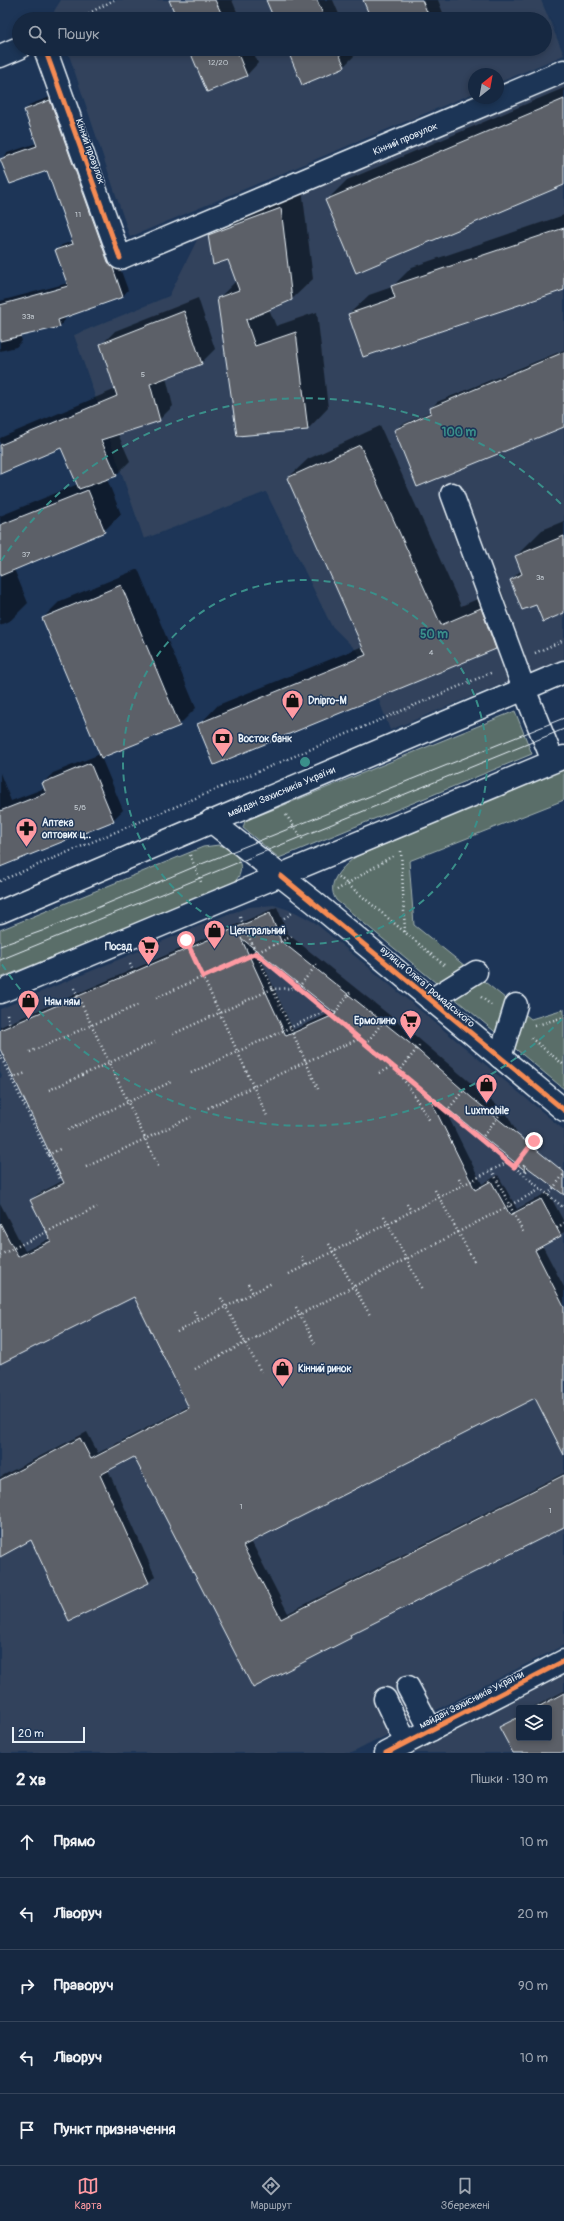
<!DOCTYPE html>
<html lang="uk">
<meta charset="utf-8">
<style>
:root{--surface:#162841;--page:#23344c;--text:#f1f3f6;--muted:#9ea6b1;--line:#35445a;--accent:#ff9aa2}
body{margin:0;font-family:Pangolin,sans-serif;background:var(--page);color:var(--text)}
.controls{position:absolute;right:12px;bottom:12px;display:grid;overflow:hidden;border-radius:4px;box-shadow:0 2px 6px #0003}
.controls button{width:36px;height:36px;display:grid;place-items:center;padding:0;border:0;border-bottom:1px solid var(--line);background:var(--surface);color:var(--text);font:20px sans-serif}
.compass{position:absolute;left:468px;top:68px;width:36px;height:36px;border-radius:50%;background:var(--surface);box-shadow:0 2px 6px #0003;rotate:31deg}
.scale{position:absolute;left:12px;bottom:10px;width:73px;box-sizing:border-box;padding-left:4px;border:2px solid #e8f1f8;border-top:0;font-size:11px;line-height:14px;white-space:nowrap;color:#e8f1f8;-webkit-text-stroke:3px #1d3557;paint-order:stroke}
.stop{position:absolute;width:12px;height:12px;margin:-9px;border:3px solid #ff9aa2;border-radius:50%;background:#fff}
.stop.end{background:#ff9aa2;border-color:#fff;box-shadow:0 1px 4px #0008}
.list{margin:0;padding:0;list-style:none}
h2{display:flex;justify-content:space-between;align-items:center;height:52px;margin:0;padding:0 16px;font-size:17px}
h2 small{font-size:13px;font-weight:400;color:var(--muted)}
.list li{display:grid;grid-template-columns:26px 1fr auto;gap:12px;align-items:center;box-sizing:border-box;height:72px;padding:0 16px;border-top:1px solid var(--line)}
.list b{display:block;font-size:15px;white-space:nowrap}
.list em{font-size:13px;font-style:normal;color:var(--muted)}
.icon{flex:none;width:22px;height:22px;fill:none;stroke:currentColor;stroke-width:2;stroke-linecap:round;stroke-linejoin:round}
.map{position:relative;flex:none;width:564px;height:1753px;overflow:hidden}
.search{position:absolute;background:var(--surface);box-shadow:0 2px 6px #0003;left:12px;right:12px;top:12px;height:44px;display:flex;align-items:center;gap:10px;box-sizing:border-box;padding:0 14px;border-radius:22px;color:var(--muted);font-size:15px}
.sheet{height:412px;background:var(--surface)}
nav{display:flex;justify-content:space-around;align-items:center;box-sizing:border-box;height:56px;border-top:1px solid var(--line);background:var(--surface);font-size:11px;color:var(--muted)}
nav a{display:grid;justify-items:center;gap:2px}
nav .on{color:var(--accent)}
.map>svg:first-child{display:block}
</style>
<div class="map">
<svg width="564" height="1753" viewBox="0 0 564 1753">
<rect width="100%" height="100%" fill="#1d3557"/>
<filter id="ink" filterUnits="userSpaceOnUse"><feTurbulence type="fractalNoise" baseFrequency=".025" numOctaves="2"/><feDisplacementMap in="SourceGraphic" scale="8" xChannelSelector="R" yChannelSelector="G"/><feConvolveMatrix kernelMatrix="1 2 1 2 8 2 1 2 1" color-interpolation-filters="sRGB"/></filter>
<g filter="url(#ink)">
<!-- built -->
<path fill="#30425c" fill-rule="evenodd" d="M61,0H541L564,55L498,83V74H474V93L130,237L67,49H545V19H57L54,11Z
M564,75V659L390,730L363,657L331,625L266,492L144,539L74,335L169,296L202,230Z
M274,905L295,912L314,922L564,1130V1645L352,1753H0V1078L2,1077L0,1072V1009L223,916L249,907Z
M564,1674V1753H411ZM519,1708H549V1738H519Z"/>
<!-- green -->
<path fill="#5a6e69" stroke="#a1b0b0" d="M515,711L532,754L279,858L243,828L245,821Z
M564,769V800L409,861L414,925L531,1019L564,1009V1089L336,900C325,882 343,866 357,856Z
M219,845C237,849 250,870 232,884C224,889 215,892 206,896L0,978V930L203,847Z"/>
<!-- shadow -->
<path fill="#0007" fill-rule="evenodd" d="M170,0H232L240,19H178Z
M267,0H333L341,19H275Z
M364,0H438L445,18L372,19Z
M190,49H252L258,63L247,75Z
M288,49H354L356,54L344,66Z
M564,88V184L327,200L347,180Z
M56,95L128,290L123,296L64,316L65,320L60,326L20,335L22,341L16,347L0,351V301L68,283L56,250L62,245L73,241L47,169L2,159L7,153L37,143L25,110L31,104Z
M302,188L313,279L292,299L269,309L276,326L317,312L328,408L308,429L219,298L237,280L228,258L209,235L230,214Z
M564,215V288L349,314L369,295L392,287L412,267Z
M198,298L215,349L201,363L166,377L173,406L159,420L118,434L130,461L116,475L107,479L121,514L104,531L14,569L28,603L11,620L0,625V516L78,484L62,446L0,473V438L116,389L101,345L115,331Z
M564,350V426L395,430L401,425L432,411L431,408L437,402Z
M380,426L461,606L501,589L515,629L496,649L199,725L218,705L363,646L288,478L308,459Z
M564,521V612L536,603L511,580L522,569L516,556L542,530Z
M138,569L196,708L179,725L101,757L123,810L113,820L0,865V773L11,801L45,788L43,783L53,773L100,754L43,618L60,601Z
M277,907L288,934L418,1038L507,1114L533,1164L527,1170L442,1104L482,1184L498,1175L517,1209L548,1192L564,1222V1232L542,1245L564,1287V1453L535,1396L251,1541L288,1613L564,1473V1525L356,1631L350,1637L253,1686L135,1456L108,1470L155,1576L148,1583L32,1539L0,1555V1477L87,1432L98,1453L189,1406L135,1296L0,1363V1203L25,1251L51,1238L31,1200L38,1194L64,1180L0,1046V1027ZM256,948L335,1011L293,1030Z
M564,1691V1753H514L501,1728L519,1715V1738H549V1708H532Z"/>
<!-- building -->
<path fill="#5c6067" stroke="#e8f1f8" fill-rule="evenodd" d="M169,0H215L224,19H177Z
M266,0H317L325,19H274Z
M363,0H422L430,19H371Z
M189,49H236L247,76L207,92Z
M287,49H337L345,67L302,85Z
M564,99V185L356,273L325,200Z
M50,100L108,262L113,268L123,297L58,320L60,327L0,341V305L68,286L55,250L73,244L47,171L10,184L0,159L37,146L24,110Z
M281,208L292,300L246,320L255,346L296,332L308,430L237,436L217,298L239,290L228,260L213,265L208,235Z
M564,228V290L363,357L348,314L395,298L391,286Z
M184,311L202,364L150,384L160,421L101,440L117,476L79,489L61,448L0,474V445L117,396L100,344Z
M564,352V427L417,487L394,430L431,413L430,408Z
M360,445L441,625L481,608L496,649L214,765L197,724L366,655L287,478Z
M88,490L105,532L0,576V525Z
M564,536V613L543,622L536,605L522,610L510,580L522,574L515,556Z
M121,585L180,726L101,758L42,618Z
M90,763L114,821L0,867V811L46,793L42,783Z
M270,913L281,941L412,1045L472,1098L564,1172V1195L523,1164L527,1172L427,1093L475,1190L491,1181L510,1215L541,1199L561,1236L535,1250L564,1307V1455L535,1398L243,1546L281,1619L564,1475V1527L350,1635L351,1638L253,1688L134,1457L100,1475L149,1583L69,1621L31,1540L0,1557V1480L80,1438L91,1459L189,1408L134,1297L0,1364V1223L18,1257L51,1241L30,1200L64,1183L0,1049V1030ZM241,938L336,1014L286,1036Z
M564,1693V1753H513L499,1727L519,1717V1738H549V1708H536Z"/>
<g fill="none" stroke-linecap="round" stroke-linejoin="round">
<defs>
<path id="minor" d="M45,49L120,258L564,71
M0,56L19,48
M452,494L524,689
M431,1000L476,972
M500,1057L516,1005
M408,1687L431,1730
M385,1699L406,1743
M386,1753L564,1661"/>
<path id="major" d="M524,689L553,761
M211,821L314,902L564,1110
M0,912L564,672
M0,992L564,757"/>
</defs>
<!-- minor casing -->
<use href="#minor" stroke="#e8f1f8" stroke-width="25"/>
<!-- major casing -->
<use href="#major" stroke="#e8f1f8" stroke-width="25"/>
<!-- path -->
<path stroke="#e8f1f8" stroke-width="2.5" stroke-dasharray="1 3" stroke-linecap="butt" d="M78,19L114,0
M535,653L564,640
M286,815L304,841
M401,851L405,932
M190,855L201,882
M339,877L444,965
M0,881L493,672
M337,890L394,855
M240,917L319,1091
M284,918L292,913
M186,940L267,1116
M256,953L564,1208
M130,964L133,971
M74,988L159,1168
M481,997L491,1005
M156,998L293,936
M7,1014L10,1025
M333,1016L351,991
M534,1026L564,1017
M173,1034L272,989L298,988L318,963
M531,1038L564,1065
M366,1044L385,1019
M419,1046L399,1072L430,1121
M30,1052L138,1005
M0,1055L61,1181
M191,1073L326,1011
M379,1073L393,1066
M12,1078L26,1073
M49,1090L155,1042
M208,1108L305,1062L359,1039
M447,1111L467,1086
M68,1130L173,1081
M481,1139L501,1113
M48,1155L62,1148
M86,1167L191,1117
M514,1167L534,1141
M492,1170L524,1234
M459,1178L463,1185
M435,1190L474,1261
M548,1195L564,1174
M407,1204L411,1211
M384,1216L422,1289
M557,1228L564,1223
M356,1230L360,1238
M329,1244L370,1315
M0,1255L97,1207
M302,1257L306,1266
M289,1274L508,1162
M248,1284L253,1293
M221,1298L261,1372
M296,1307L315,1344
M194,1311L199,1321
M177,1332L272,1283
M195,1369L541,1189"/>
<!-- minor -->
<use href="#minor" stroke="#1d3557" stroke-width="22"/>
<!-- major -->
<use href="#major" stroke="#1d3557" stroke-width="22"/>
<!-- tram -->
<path stroke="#e8f1f8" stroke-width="1" d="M0,946L42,931L194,867L564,718
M0,960L564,729"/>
<defs>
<path id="cycleway" d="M45,49L120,258
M281,876L564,1110
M386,1753L564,1661"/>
</defs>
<!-- cycleway casing -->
<use href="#cycleway" stroke="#1d3557" stroke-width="8"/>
<!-- cycleway -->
<use href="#cycleway" stroke="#f68b52" stroke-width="5"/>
</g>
</g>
<g fill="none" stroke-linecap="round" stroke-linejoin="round" filter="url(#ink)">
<!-- route -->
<path stroke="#ff9aa2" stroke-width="5" d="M186,940L203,977L256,953L514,1167L534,1141"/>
</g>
<!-- distance rings -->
<g fill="none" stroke="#3a8f8a" stroke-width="2" stroke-dasharray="7 5">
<circle cx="305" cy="762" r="182"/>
<path d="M562 1019A364 364 0 0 1 1 963M1 561A364 364 0 0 1 562 505"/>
</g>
<!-- icons -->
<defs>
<symbol id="shop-pin" viewBox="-11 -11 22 30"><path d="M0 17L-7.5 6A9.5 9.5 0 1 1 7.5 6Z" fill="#ff9aa2" stroke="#1d3557"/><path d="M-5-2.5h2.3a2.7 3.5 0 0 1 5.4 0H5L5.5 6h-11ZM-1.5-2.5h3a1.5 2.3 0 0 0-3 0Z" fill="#111"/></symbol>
<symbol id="bank-pin" viewBox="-11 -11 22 30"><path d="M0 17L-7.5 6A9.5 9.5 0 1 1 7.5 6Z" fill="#ff9aa2" stroke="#1d3557"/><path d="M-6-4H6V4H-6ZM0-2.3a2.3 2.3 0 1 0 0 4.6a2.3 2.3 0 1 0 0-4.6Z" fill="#111"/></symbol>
<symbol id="pharmacy-pin" viewBox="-11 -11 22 30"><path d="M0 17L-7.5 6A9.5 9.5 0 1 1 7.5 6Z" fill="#ff9aa2" stroke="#1d3557"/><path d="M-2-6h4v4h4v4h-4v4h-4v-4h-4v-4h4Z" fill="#111"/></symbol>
<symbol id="supermarket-pin" viewBox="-11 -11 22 30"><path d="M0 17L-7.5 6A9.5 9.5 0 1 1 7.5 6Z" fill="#ff9aa2" stroke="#1d3557"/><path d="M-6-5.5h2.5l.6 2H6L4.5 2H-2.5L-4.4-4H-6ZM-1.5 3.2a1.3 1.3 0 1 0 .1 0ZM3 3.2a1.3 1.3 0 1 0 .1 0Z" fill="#111"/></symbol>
</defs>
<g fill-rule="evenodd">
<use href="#shop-pin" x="280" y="688" width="25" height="34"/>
<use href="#bank-pin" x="210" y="726" width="25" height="34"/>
<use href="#pharmacy-pin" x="14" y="816" width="25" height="34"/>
<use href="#shop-pin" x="202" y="918" width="25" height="34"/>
<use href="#supermarket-pin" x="136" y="934" width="25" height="34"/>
<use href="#shop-pin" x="16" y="988" width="25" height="34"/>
<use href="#supermarket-pin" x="398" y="1008" width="25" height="34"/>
<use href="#shop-pin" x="474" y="1072" width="25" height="34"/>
<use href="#shop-pin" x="270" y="1356" width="25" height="34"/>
</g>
<g text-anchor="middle" stroke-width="3" stroke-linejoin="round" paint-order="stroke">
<!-- number labels -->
<g font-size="8" fill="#c5cdd4">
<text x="218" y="65">12/20</text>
<text x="78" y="217">11</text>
<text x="28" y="319">33а</text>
<text x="143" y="377">5</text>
<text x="26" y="557">37</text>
<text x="540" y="580">3а</text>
<text x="431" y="655">4</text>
<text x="80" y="810">5/6</text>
<text x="241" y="1509">1</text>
<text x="550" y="1513">1</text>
</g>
<!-- street labels -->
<g font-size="10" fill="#e8f1f8" stroke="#1d3557">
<text transform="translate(405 138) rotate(-23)" y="4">Кінний провулок</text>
<text transform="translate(91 151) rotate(70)" y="4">Кінний провулок</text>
<text transform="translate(281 791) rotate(-23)" y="4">майдан Захисників України</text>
<text transform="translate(428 986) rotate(40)" y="4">вулиця Олега Громадського</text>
<text transform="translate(471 1699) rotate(-27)" y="4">майдан Захисників України</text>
</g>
<!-- poi labels -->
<g font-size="10" font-weight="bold" fill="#e8f1f8" stroke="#1d3557" text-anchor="start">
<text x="308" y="704">Dnipro-M</text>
<text x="238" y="742">Восток банк</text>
<text x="42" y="826">Аптека<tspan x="42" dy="12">оптових ц‥</tspan></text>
<text x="230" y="934">Центральний</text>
<text x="132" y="950" text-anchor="end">Посад</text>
<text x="44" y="1005">Ням ням</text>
<text x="396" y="1024" text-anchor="end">Ермолино</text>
<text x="487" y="1114" text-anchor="middle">Luxmobile</text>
<text x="298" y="1372">Кінний ринок</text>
</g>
</g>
<circle cx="305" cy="762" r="6" fill="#3a8f8a" stroke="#1d3557" stroke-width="2"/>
<g font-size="12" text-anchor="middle" font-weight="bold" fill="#3a8f8a" stroke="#1d3557" stroke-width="3" stroke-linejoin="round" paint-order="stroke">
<text x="459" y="436">100 m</text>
<text x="434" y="638">50 m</text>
</g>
</svg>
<div class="controls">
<button><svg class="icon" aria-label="layers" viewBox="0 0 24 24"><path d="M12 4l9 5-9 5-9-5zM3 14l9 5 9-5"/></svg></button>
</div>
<svg class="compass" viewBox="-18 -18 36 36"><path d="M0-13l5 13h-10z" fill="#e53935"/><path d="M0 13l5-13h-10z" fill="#9ea6b1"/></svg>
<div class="scale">20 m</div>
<div class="stop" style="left:186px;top:940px"></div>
<div class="stop end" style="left:534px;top:1141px"></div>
<div class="search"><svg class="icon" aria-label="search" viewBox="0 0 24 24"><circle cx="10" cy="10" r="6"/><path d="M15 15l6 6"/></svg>Пошук</div>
</div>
<section class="sheet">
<h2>2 хв<small>Пішки · 130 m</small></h2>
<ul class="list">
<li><svg class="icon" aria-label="ahead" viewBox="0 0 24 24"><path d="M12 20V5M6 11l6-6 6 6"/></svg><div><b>Прямо</b></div><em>10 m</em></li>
<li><svg class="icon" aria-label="left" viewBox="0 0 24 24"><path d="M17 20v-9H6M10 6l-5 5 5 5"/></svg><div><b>Ліворуч</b></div><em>20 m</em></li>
<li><svg class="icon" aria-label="right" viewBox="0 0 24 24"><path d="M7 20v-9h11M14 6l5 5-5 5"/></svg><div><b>Праворуч</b></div><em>90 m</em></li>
<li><svg class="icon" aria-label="left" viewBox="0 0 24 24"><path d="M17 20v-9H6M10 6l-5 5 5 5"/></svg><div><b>Ліворуч</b></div><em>10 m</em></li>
<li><svg class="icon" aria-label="arrive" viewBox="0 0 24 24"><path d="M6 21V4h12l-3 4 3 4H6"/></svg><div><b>Пункт призначення</b></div></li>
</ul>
</section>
<nav>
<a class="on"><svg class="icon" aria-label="map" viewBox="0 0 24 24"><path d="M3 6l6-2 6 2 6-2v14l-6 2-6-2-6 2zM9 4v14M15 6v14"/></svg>Карта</a>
<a><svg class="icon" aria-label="directions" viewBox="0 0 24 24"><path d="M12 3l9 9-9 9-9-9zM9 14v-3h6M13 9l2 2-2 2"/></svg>Маршрут</a>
<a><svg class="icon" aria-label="saved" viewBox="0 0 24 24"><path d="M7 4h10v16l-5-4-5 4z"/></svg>Збережені</a>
</nav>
